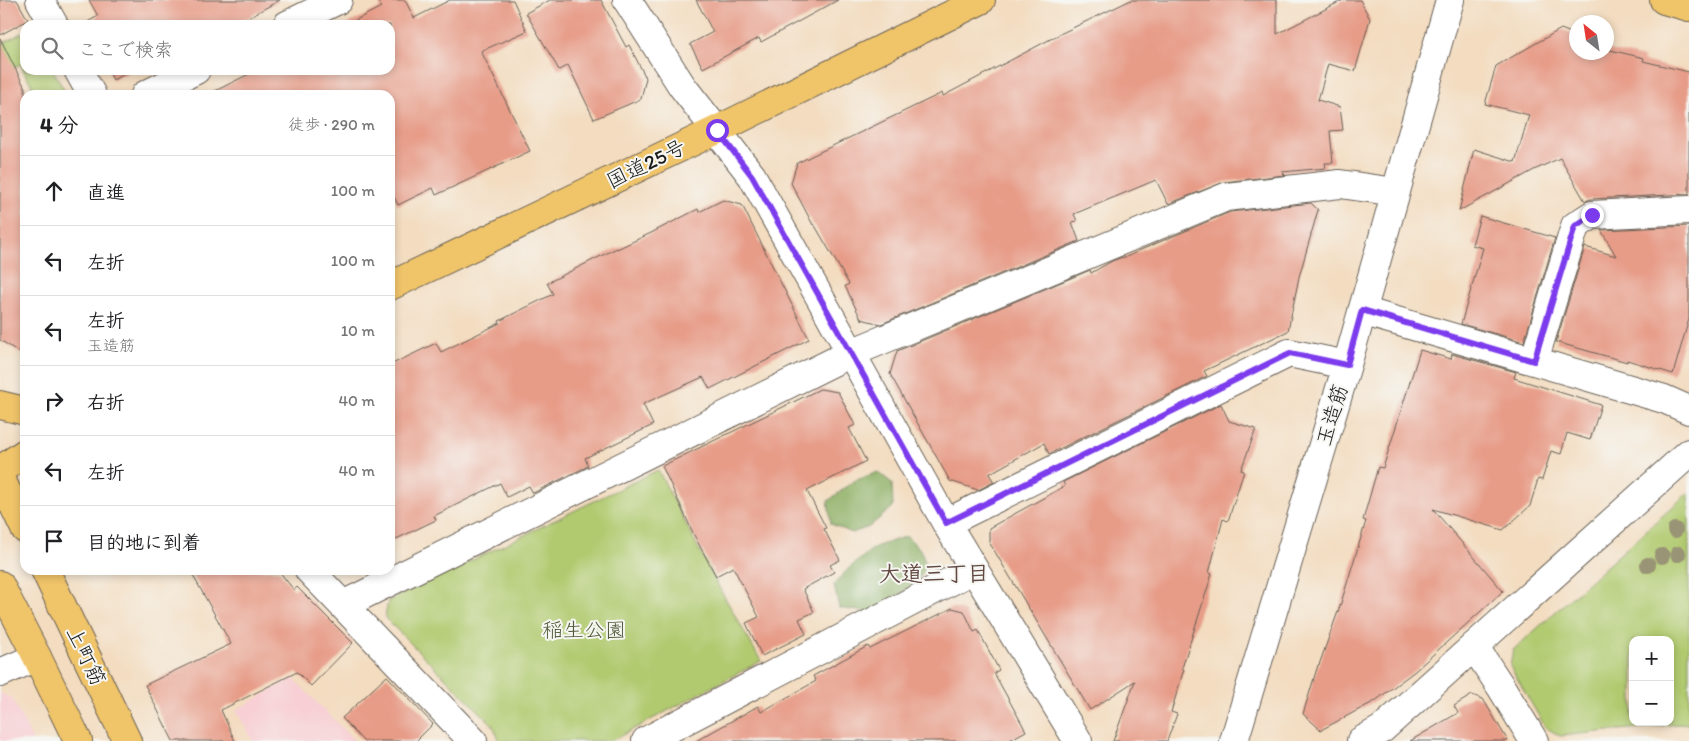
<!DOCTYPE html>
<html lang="ja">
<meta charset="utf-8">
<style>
:root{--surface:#fff;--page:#f6f6f6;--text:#202124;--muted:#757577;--line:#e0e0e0}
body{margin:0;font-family:Itim,"Klee One",sans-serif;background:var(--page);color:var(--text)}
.controls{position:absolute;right:15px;bottom:15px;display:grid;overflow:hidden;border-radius:10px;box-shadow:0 2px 8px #0003}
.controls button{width:45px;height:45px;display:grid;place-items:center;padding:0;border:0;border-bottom:1px solid var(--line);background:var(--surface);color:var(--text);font:25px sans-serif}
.compass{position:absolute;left:1569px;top:15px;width:45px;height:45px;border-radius:50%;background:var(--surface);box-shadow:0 2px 8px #0003;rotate:330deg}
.stop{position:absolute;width:15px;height:15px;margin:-11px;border:4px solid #7c3aed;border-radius:50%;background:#fff}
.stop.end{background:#7c3aed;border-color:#fff;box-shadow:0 1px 5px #0008}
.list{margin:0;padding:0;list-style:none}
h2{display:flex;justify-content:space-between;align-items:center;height:65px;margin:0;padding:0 20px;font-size:21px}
h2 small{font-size:16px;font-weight:400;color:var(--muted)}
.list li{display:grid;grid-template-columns:32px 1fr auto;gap:15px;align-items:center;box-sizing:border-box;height:70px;padding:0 20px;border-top:1px solid var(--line)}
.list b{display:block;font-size:19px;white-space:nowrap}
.list p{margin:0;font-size:16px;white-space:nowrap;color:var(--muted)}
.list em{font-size:16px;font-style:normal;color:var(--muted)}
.icon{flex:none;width:28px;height:28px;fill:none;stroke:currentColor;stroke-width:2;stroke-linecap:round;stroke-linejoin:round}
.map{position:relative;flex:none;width:1689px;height:741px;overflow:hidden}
.search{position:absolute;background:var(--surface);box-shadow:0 2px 8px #0003;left:20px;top:20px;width:375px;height:55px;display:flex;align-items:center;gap:12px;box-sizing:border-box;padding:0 18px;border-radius:15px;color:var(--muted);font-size:19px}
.panel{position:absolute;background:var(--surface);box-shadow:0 2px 8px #0003;left:20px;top:90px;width:375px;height:485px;border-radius:15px}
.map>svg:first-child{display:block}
</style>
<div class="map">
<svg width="1689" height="741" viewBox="0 0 1689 741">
<rect width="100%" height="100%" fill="#f6f6f2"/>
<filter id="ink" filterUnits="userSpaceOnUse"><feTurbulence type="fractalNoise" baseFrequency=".02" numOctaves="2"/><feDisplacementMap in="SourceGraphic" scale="10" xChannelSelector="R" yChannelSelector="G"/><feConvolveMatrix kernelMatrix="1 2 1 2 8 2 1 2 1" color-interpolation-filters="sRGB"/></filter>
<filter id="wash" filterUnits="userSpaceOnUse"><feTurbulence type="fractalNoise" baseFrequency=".0096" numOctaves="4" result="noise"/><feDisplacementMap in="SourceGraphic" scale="20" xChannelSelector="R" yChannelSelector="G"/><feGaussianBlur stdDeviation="1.12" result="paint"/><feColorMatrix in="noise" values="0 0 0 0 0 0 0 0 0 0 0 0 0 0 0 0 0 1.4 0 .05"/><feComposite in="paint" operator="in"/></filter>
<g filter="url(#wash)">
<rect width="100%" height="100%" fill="#f3dcbf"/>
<!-- built -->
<path fill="#f7cfd4" d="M293,678L355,741H253L236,710Z
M0,693L12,698L33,741H0Z"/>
<!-- green -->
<path fill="#b1ca6f" stroke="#667346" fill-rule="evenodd" d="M25,31V70H53L67,95H37L20,64L0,75V45Z
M658,470L717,584L761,661L611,741H500L492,724L385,618L388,601Z
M1689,492V723L1560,736L1545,727L1510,666L1513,650ZM1633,640H1670V722H1633Z"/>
<!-- forest -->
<path fill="#8cae62" stroke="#54653f" d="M878,472L892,483L893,507L869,527L852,533L831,524L828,501L854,481Z
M907,536L920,549L927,567L913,585L871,613L839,608L834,585L848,569L875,547Z"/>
<g id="blocks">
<!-- building -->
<path fill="#e79c88" d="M0,0H17L28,20L0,35Z
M89,0H280L235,25H85L84,24L98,16Z
M377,0H405L414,18L450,0H513L527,31L481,51L530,151L436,195L433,188L398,205L390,189V95H207L257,70H390V25H346L381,7Z
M550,0H601L626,47L629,45L646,78L641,99L594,119L568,65L559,70L526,13Z
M696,0H838L761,42L759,38L703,68L690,44L713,32Z
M1131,0H1277V34L1343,0H1360L1370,19L1355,71L1328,64L1318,100L1340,107L1343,130L1330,131L1333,163H1325L1326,168L1282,172L1285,175L1224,182L1168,204L1156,180L1074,214L1077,221L1072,222L1079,241L881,324L861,319L845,286L849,284L814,224L813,225L791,183L797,163L942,93L943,96L1062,33Z
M1561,29L1576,35V52H1606V49L1644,58L1643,61L1689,72V194L1591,199L1585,201L1560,158L1534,170L1459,211L1474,149L1515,162L1529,115L1485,104L1496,66Z
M0,38L25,88V356L0,340Z
M108,70H133L113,80Z
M723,200L742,205L809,339L710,389L703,377L643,404L653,425L585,458L588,466L533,493L529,486L507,497L500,483L434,516L436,520L390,542V365L436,343L441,352L500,323L499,321L553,294L547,283L617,248V249L651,233L698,209L699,212Z
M1311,203L1318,210L1299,277L1288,331L1204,371L1207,376L1049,454L1044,443L989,474L994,482L978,490L950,481L890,374L897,351L1090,270L1091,273L1112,261L1123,257L1124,258L1143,249L1230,212Z
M1480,216L1555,238L1524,342L1461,324L1483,248L1472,245Z
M1689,226V319L1673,374L1627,360V362L1556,342L1585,247L1616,256L1601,230Z
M1420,350L1451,359L1452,354L1516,372L1514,378L1601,405L1590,440L1567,433L1561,454L1551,451L1542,480L1538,479L1530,506L1503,530L1433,509L1503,591L1415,671L1375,701L1321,730L1303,714L1318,665H1319L1341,603L1366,521L1363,520L1378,467L1383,468Z
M820,389L838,392L855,425L849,428L866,461L807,491L826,528L824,529L840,560L830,565L834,572L803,589L814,612L799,619L806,634L762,656L746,623L759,617L733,567L716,576L695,537L662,466Z
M1221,404L1229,421L1256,429L1241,470L1244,471L1228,521L1223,519L1209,573L1212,574L1182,668L1184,669L1171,712L1177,714L1167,741H1113L1135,681L1090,710L989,542V528L1065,486L1063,482Z
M190,570H278L294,590L297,587L353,643L311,686L297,672L221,710L235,741H173L145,685L231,644Z
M952,608L964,611L974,632L978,630L999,670L994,673L1026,731L1008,741H696L758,706L761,712L816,681L813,676L868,646L870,649Z
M387,676L433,724L416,741H363L342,718Z
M1472,695L1483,699L1508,741H1410L1458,713L1454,706Z"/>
</g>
</g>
<g filter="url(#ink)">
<use href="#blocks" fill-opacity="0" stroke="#675f55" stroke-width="1"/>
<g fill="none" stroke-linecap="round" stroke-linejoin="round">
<defs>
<path id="minor" d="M40,0L54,25
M627,0L682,86L752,176L946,523L1078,741
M287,25L338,0
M78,70L92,95
M145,95L196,70
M1362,311L1664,399L1689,410
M1534,361L1575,226L1592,215L1689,210
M946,523L1289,353L1347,365
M309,570L473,741
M343,605L851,353L1226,197L1340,184L1396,192
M1474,646L1501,687L1534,741
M0,673L37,657
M646,741L974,569
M1234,741L1347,365L1450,0
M1361,741L1382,729L1689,453"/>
<path id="major" d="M0,477L25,529
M45,570L127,741
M0,585L37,657L78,741"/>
<path id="highway" d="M1664,0L1689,7
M390,286L717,130L981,0
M0,405L25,411
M0,470L25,453"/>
</defs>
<!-- minor casing -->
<use href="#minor" stroke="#675f55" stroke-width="30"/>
<!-- major casing -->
<use href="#major" stroke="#675f55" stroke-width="30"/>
<!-- highway casing -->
<use href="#highway" stroke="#675f55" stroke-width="30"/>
<!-- minor -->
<use href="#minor" stroke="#fff" stroke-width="28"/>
<!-- major -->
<use href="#major" stroke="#f0c469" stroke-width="28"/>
<!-- highway -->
<use href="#highway" stroke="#f0c469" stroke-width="28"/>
</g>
<!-- trees -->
<g fill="#999475">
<circle cx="1675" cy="530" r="8"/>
<circle cx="1678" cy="554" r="8"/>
<circle cx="1662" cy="556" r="8"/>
<circle cx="1648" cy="565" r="8"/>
</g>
</g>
<g fill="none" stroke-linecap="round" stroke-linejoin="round" filter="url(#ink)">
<!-- route -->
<path stroke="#7c3aed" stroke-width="6" d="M717,130L752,176L946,523L1290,353L1347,365L1362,310L1534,361L1575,226L1592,215"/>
</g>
<g text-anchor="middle" stroke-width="4" stroke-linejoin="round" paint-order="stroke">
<!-- street labels -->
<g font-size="21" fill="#1c1c1c" stroke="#f6f6f2">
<text transform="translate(646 164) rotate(-26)" y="7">国道25号</text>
<text transform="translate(1332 415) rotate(-73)" y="7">玉造筋</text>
<text transform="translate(86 656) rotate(64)" y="7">上町筋</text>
</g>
<!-- park labels -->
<g font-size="21" fill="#505939" stroke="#f6f6f2">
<text x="584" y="637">稲生公園</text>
</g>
<!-- neighbourhood labels -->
<g font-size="22" font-weight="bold" fill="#634942" stroke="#f6f6f2">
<text x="934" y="581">大道三丁目</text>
</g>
</g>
</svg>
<div class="controls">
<button>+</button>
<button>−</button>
</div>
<svg class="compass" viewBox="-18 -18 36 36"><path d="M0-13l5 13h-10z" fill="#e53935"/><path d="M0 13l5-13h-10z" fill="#757577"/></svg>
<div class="stop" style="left:717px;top:130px"></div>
<div class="stop end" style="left:1592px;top:215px"></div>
<div class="search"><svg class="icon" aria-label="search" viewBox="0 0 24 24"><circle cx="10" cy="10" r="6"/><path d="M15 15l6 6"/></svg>ここで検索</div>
<section class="panel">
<h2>4 分<small>徒歩 · 290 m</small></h2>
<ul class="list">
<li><svg class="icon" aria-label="ahead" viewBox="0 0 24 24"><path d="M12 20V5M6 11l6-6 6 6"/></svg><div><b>直進</b></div><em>100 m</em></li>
<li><svg class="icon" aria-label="left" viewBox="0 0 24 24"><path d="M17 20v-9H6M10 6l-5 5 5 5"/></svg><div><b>左折</b></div><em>100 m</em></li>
<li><svg class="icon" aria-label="left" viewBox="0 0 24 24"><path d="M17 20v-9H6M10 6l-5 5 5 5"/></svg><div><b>左折</b><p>玉造筋</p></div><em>10 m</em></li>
<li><svg class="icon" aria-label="right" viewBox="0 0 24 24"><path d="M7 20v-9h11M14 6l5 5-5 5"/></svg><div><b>右折</b></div><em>40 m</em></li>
<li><svg class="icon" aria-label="left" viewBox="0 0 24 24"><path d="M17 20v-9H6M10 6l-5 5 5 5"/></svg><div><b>左折</b></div><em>40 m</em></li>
<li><svg class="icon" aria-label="arrive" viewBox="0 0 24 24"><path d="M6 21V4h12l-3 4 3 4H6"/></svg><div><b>目的地に到着</b></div></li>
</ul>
</section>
</div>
